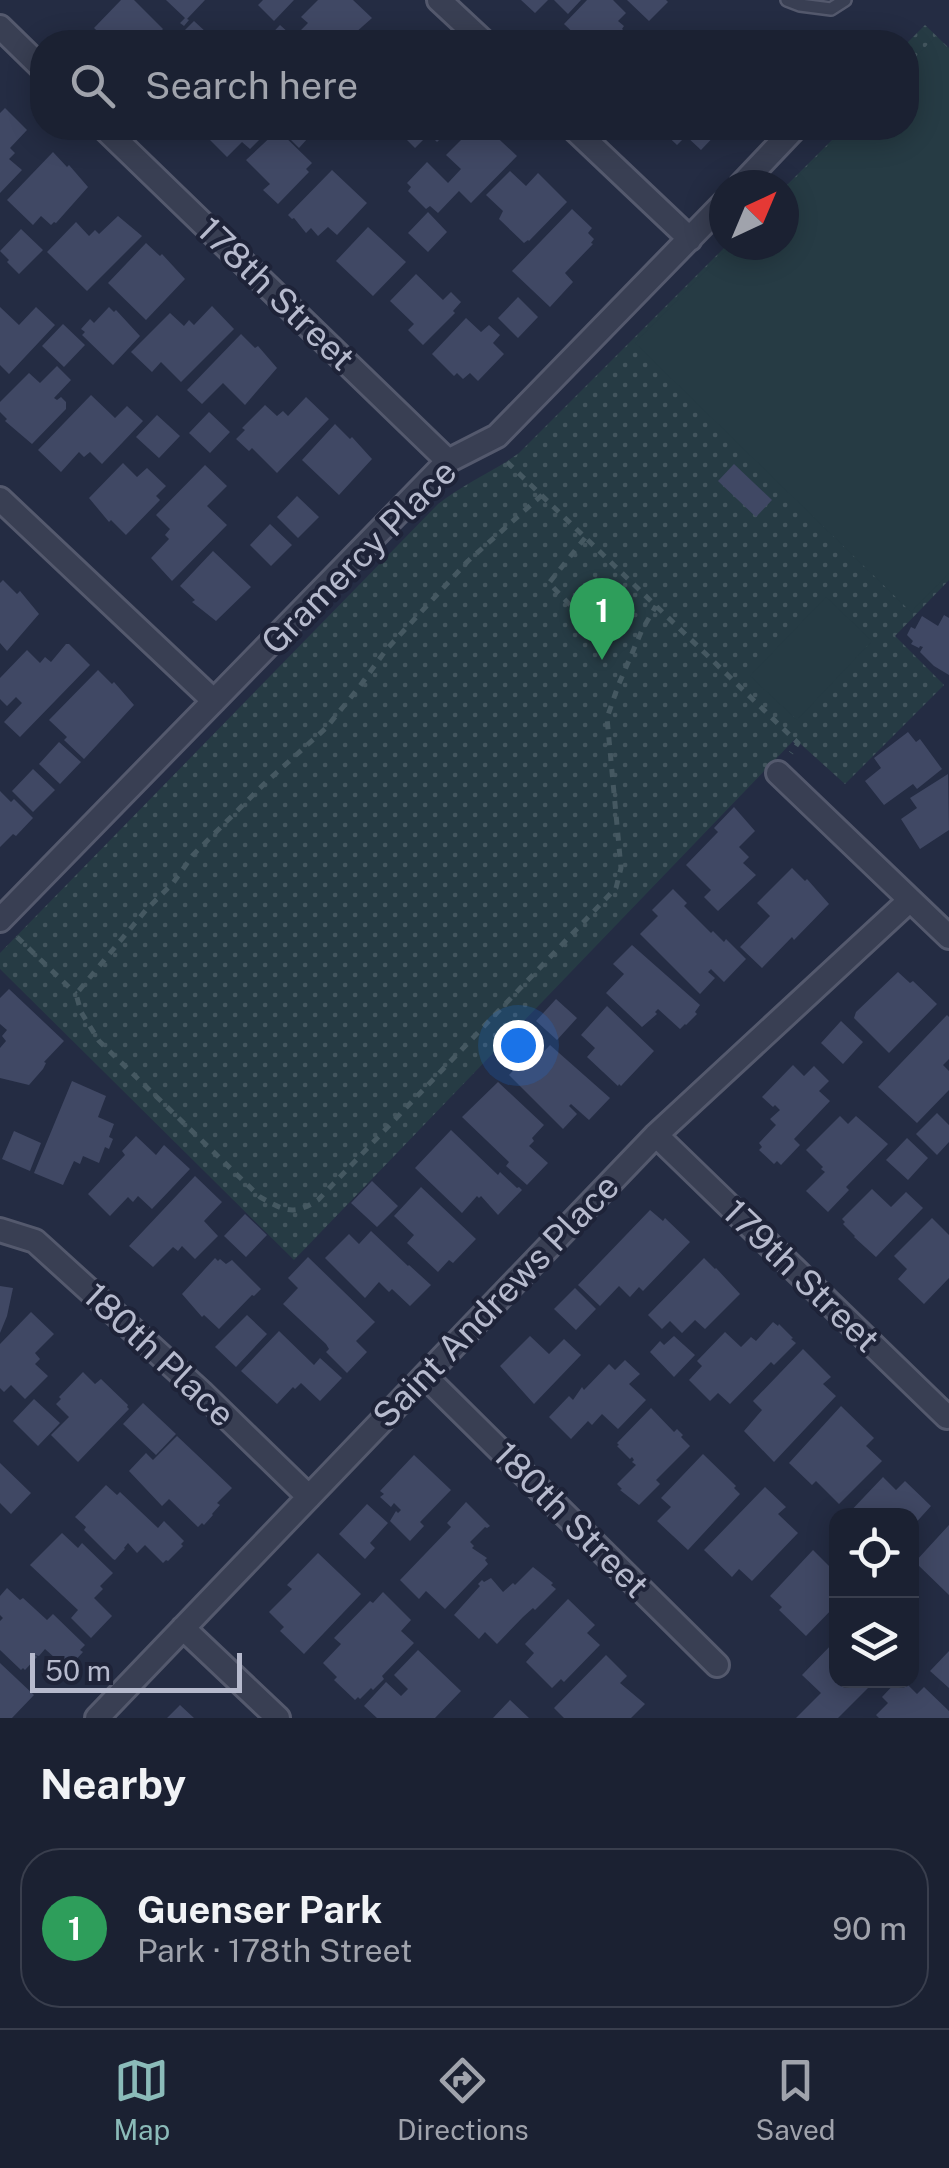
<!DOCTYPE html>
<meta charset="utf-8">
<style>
:root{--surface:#1b2132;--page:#282e3e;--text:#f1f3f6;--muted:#a0a3ac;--line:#393e4d;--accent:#8bbbb9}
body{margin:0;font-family:"Public Sans",sans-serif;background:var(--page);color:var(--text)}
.controls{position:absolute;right:30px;bottom:30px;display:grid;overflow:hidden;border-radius:20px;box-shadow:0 5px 25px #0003}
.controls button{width:90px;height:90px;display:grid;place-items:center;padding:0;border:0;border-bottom:2px solid var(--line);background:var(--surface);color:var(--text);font:50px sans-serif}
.compass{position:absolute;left:709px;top:170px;width:90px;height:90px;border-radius:50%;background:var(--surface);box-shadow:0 5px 25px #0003;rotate:44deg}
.scale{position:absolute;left:30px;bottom:25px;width:212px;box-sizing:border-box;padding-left:10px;border:5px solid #b6bacd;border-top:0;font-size:28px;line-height:35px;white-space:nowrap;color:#b6bacd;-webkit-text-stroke:8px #1e2338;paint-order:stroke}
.you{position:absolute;left:518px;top:1045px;width:35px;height:35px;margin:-25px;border:8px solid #fff;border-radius:50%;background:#1a73e8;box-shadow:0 0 0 15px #1a73e833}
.badge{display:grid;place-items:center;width:65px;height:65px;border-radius:50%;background:var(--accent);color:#fff;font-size:32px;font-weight:700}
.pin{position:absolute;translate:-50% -82px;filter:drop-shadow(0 2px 5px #0008)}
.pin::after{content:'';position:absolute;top:52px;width:35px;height:30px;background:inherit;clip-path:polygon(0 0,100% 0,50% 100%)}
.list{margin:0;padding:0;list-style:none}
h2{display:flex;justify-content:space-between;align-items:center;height:130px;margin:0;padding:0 40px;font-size:42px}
h2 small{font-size:32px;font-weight:400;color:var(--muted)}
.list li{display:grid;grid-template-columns:65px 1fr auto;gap:30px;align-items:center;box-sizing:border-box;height:160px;margin:0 20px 20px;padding:0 20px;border:2px solid var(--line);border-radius:40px}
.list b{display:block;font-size:38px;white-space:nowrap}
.list p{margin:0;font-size:32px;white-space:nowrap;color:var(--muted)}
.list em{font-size:32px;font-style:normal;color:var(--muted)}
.icon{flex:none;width:55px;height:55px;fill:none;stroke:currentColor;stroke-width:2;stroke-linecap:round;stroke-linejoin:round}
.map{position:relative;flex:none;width:949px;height:1718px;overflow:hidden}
.search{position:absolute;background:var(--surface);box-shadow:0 5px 25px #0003;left:30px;right:30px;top:30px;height:110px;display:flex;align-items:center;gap:25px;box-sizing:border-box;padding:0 35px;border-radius:40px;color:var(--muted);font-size:38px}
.sheet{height:310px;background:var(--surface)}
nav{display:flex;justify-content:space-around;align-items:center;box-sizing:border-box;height:140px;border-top:2px solid var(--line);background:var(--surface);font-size:28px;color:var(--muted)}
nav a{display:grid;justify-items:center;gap:5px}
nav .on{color:var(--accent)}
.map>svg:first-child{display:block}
</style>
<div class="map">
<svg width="949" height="1718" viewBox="0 0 949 1718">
<defs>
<pattern id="park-dots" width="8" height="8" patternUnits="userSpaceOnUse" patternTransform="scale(2.5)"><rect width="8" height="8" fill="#263b44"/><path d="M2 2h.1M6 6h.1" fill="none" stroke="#43555e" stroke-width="1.8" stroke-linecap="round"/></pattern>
</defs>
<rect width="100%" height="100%" fill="#242c43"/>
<!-- park -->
<path fill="url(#park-dots)" d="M925,25L949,48V580L895,636L944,685L845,784L795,739L294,1260L0,969V953L438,504C463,484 493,472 519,453L727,245H784V188L844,128H906L907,43Z"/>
<!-- pitch -->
<path fill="#263b44" d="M936,36L949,49V573L911,612L635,343L731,245H784V191L846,128H906L907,66Z
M826,597L872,641L797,720L750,676Z"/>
<!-- building -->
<path fill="#404864" d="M121,0H134L163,29L150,42L134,41L132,42H109L94,28Z
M166,0H205L187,19L189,20L184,26L180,23L185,18Z
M263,0H294L274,21L258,5Z
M318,0H353L372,18L345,42H306L297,34L308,23L301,17Z
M521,0H548L535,13Z
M554,0H581L568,14Z
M587,0H613L626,13L618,21L624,26L622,29L629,35L622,42H583L564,24Z
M627,0H666L668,2L649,21Z
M194,21L207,33L198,42H173Z
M280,25L299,42H264Z
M5,108L27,130L10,148L15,153L9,159L22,170L0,193V113Z
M198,128H263L267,132L250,149L242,142L227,157Z
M279,128H317L299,148Z
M398,128H451L437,142L429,134L415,148L407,140L409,138Z
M473,128H487L517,156L471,203L459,191L438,213L430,206L426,209L408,191L411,187L407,183L427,162L448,183L461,169L446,155Z
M659,128H722L701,150L686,136L677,145Z
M278,130L312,163L306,169L309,172L278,204L263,190L270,184L246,160Z
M53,152L67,167L69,165L88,187L56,223L54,222L51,225L41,216L33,225L7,200Z
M332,170L367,203L337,235L328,227L318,236L311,228L306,233L294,218L292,219L288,215Z
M510,171L526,186L538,173L567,202L529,241L528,240L524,243L499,219L503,211L486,195Z
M572,209L592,228L588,233L594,239L591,243L593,244L565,273L573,282L550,307L512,271Z
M428,212L447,232L428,252L408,233Z
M118,216L142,236L87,291L47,252L76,222L89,236L95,230L99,234Z
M368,227L406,262L373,296L336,261Z
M21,229L43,250L19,274L7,262L9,260L0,251Z
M146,243L160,256L162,254L185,279L146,320L108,283Z
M416,274L443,300L451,292L461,302L453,311L455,313L423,345L408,330L414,324L390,301Z
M518,297L538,317L518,338L498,318Z
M212,306L234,329L181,382L161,362L152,372L131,352L170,313L184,326L189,320L194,325Z
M0,307L19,325L36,307L55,325L9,374L0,365Z
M109,307L114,312L116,310L140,336L113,365L82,335L85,332L81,329L90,319L94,323Z
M466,318L481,332L489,325L500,335L493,343L504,354L478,381L470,373L463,379L457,373L454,376L432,354Z
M63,324L85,345L64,367L42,346Z
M241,334L255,348L258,346L277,368L245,405L223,383L202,404L187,390Z
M57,366L71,380L54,398L57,400L61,397L66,402V409L32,444L5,421L7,419L0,412V402L29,373L40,383Z
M91,395L115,418L127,406L143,421L102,464L90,452L84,457L79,452L61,472L38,450Z
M306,397L329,419L277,473L252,448L249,451L236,439L245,430L242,428L265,405L277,416L283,411L288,416Z
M209,412L230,432L210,453L189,433Z
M157,415L180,436L159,458L136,437Z
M335,424L350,439L352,437L372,459L339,495L302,460Z
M123,463L137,477L147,468L166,486L156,496L160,500L126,535L111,520L109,522L89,498Z
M734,464L772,500L756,517L718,481Z
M205,465L227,486L207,506L227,525L172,581L151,558L169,539L165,535L170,529L156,515Z
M297,496L319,517L298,538L277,517Z
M270,524L292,545L271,566L250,545Z
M213,551L251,587L216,621L192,602L195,600L180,586Z
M3,580L17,594L20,591L39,614L7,651L0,643V583Z
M944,615L949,618V675L934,666L920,652L923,647L920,646L919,648L911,644L913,641L907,635L911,627L915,629L922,616L938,626Z
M66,644H69L90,665L20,737L4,722L22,703L16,697L7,706L0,699V678L27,650L40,663L45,657L51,662Z
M98,670L112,684L114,682L134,705L84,759L64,740L67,737L49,720Z
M908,732L916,742L920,739L942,769L917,789L913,784L884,805L865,781L881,768L874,758Z
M59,742L81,762L60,784L39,764Z
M33,769L55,790L33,812L12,791Z
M948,774L949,830L920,849L901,819L917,808L910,798Z
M0,791L11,802L14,799L33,818L16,836L13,834L0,847Z
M734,807L755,831L739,847L749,857L743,863L756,875L718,911L704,897L711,890L686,865L718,832L714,828Z
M792,868L805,881L807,879L829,904L794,940L792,937L762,968L740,947L770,916L757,903Z
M673,889L687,903L684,906L711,933L713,931L724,942L726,939L746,959L724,982L711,969L708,972L715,978L700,994L640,934L658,916L652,910Z
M632,945L700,1005L695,1012L697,1014L686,1025L685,1024L680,1029L658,1009L655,1012L657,1014L642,1027L606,993L624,974L613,964Z
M898,972L910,983L913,981L937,1004L889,1053L854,1018L856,1012Z
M9,989L64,1041L44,1062L46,1063L43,1069L29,1085L0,1078V1048L6,1041L2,1036L7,1030L0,1024V998Z
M556,999L577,1018L557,1040L536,1021Z
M607,1006L654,1051L621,1086L619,1084L618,1086L587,1057L595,1048L581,1035Z
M947,1015L949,1017V1059L943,1065L949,1071V1090L917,1123L878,1087Z
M841,1021L863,1042L843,1064L821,1043Z
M550,1045L610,1098L589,1120L571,1104L569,1106L577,1114L563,1129L509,1075L531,1052L537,1059Z
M793,1065L804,1076L814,1066L829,1081L819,1091L830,1101L794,1139L800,1145L781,1165L777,1161L774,1164L759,1150L762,1147L759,1143L776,1125L770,1119L780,1110L775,1105L773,1107L762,1097Z
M72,1081L106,1096L98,1117L114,1124L109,1137L113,1139L109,1149L105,1147L99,1163L83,1156L80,1164L74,1161L63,1185L34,1173Z
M498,1082L544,1125L532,1138L534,1141L529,1146L548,1163L527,1185L506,1166L509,1162L462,1117Z
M937,1113L949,1125V1142L937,1155L916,1134Z
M840,1116L848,1124L856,1116L888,1144L846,1187L849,1190L828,1212L806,1191L825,1172L821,1169L823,1167L806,1150Z
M451,1130L498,1175L500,1172L517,1188L519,1187L522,1190L498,1215L481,1196L479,1198L477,1196L462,1213L415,1168Z
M14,1131L41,1143L30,1171L2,1159Z
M136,1136L156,1155L164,1145L190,1169L152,1209L138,1196L133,1202L128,1197L110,1216L88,1194L125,1155L122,1151Z
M907,1138L928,1158L908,1180L886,1160Z
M195,1176L222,1202L204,1221L218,1236L195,1259L182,1246L178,1251L173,1247L153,1267L129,1246Z
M372,1181L398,1206L377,1227L351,1203Z
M421,1187L476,1239L453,1263L449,1260L438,1272L407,1243L414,1235L394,1216Z
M872,1189L891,1207L906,1192L923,1208L876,1257L854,1237L855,1236L843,1224L845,1222L842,1219Z
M650,1210L663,1221L665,1218L690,1242L643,1291L639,1287L630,1297L619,1286L600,1306L578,1285Z
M245,1214L267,1235L246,1257L224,1236Z
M932,1218L949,1235V1278L924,1304L898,1279L907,1269L894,1256Z
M371,1231L408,1266L409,1265L431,1285L410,1306L392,1289L389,1292L379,1282L365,1298L325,1258L349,1234L359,1244Z
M308,1257L375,1322L356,1341L367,1352L347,1373L326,1352L329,1349L326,1344L283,1304L298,1288L288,1278Z
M215,1258L218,1261L220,1259L226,1264L232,1260L261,1289L254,1296L252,1295L219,1329L204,1315L202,1317L182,1294Z
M704,1258L715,1269L716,1268L740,1294L705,1329L695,1320L682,1333L670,1321L662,1329L648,1315Z
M0,1286L13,1288L7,1316L0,1333Z
M575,1288L596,1309L576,1330L554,1309Z
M31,1312L54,1334L35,1353L40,1359L35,1364L48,1376L25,1399L11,1385L4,1392L0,1388V1344Z
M247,1315L267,1334L236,1367L215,1347Z
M773,1322L778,1326L779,1324L793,1338L791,1339L796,1343L774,1365L771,1362L730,1404L718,1393L710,1401L689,1380L702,1366L697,1361L725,1332L741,1347L751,1337L756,1341Z
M279,1331L314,1365L320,1358L342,1378L320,1401L301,1383L295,1389L293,1387L277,1404L241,1371Z
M530,1336L549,1354L564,1339L581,1355L534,1404L500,1366Z
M674,1336L695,1355L674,1377L650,1352L660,1341L664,1345Z
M803,1349L831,1377L823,1384L836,1396L774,1462L744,1431L762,1410L753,1401Z
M625,1360L640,1374L629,1384L646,1400L618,1429L602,1414L592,1425L588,1421L571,1439L549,1417L569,1396L573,1400L582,1387L584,1390L609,1364L615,1370Z
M83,1372L95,1384L101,1379L128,1405L127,1407L129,1409L78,1462L51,1435L69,1417L56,1404L61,1399L59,1397Z
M34,1399L60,1423L38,1446L13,1421Z
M143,1403L176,1434L156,1455L123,1424Z
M841,1406L874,1438L866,1446L882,1461L839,1504L816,1481L812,1485L789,1463Z
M651,1408L674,1432L677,1429L683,1435L681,1437L690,1446L656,1480L660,1484L639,1505L620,1490L622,1489L617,1484L636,1465L632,1462L634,1460L632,1457L630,1459L617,1446L619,1445L617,1443Z
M177,1436L232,1488L217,1503L220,1505L212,1514L213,1515L204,1525L202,1523L198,1527L169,1499L162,1506L129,1471L146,1453L153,1460Z
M703,1454L736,1486L734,1488L740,1494L688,1550L657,1521L671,1507L661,1498Z
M414,1455L451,1490L420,1522L424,1526L410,1541L390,1521L396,1511L398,1513L401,1510L394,1503L391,1507L380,1497L384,1494L380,1491Z
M0,1463L31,1493L11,1514L0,1503Z
M883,1477L896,1490L905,1481L931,1506L912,1527V1516H846Z
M106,1485L117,1495L120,1492L158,1528L164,1521L184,1541L181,1544L183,1546L168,1561L166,1560L163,1563L145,1545L137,1553L128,1543L124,1548L125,1549L115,1560L113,1559L84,1530L86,1527L75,1517Z
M765,1487L786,1507L778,1514L798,1533L752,1581L739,1569L732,1577L704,1550Z
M466,1502L490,1526L487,1528L485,1527L470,1542L474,1546L472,1548L487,1558L485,1560L488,1564L445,1609L426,1591L419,1599L400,1580L451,1527L447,1523Z
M367,1504L388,1523L370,1543L375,1548L365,1559L339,1534Z
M949,1525V1595L915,1562Z
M62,1533L78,1548L82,1543L113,1573L100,1586L103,1589L94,1598L112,1616L91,1638L71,1618L78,1610L30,1565Z
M813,1550L836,1573V1605L806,1636L779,1610L782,1607L770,1596Z
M318,1553L361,1594L304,1654L280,1631L284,1627L269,1612L292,1589L287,1585Z
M533,1567L553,1583L551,1585L556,1589L535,1610L533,1608L523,1617L497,1644L485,1632L479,1639L454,1615L480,1586L478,1584L482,1580L484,1582L491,1578L503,1592L513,1583L515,1585Z
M7,1588L20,1600L23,1598L47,1620L53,1614L85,1645L80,1650L83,1652L72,1664L69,1662L64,1666L45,1649L39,1656L35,1655L37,1657L25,1670L23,1668L21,1670L0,1650V1621L3,1618L0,1615V1596Z
M383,1592L411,1620L401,1631L414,1643L382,1676L384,1679L373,1690L371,1688L360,1699L358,1697L355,1700L334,1680L337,1677L323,1663L341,1644L334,1638L370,1601L373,1603Z
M568,1599L595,1625L587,1633L600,1645L564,1682L561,1679L552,1688L526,1662L534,1653L525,1644Z
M836,1640V1680H876L838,1718H796L821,1693L802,1675Z
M418,1650L461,1691L435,1718H377L364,1706L386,1682L401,1696L408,1689L394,1675Z
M949,1651V1688L930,1671Z
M606,1655L627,1676L620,1683L645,1704L631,1718H564L554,1708Z
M0,1663L34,1695L12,1718H0Z
M898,1680H903L917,1694L924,1687L949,1711V1718H879L876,1715L888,1703L882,1697Z
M510,1700L529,1718H493Z
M180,1705L194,1718H167Z"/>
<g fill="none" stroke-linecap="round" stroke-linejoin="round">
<defs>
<path id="lane" d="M787,0L800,5L831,9L845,0"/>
<path id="street" d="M439,0L484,42
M0,27L42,68
M104,128L448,461
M573,128L690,239
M741,185L795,128
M0,499L214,701
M778,773L949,937
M0,920L448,461L497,436L724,203
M656,1135L947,1417
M0,1230L35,1241L201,1392L309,1497
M425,1376L717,1665
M183,1628L278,1718
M97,1718L656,1135L910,900"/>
</defs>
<!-- lane casing -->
<use href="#lane" stroke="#54596d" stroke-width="16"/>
<!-- street casing -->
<use href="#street" stroke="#54596d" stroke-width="28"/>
<!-- path -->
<path stroke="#455861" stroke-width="5" stroke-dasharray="8 8" stroke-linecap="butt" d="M507,462L798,743L791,753
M542,495L468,561L386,650L360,686L326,728L264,784L193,855L173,883L146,910L76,994L81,1012L99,1041L260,1197C285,1211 293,1216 318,1200L616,888L621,868L607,718L618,686L642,630L656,606
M570,605L549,583L585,538
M17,937L76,994"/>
<!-- lane -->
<use href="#lane" stroke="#393f53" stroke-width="11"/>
<!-- street -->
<use href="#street" stroke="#393f53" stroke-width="22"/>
</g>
<g text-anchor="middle" stroke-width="8" stroke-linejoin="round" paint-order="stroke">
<!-- street labels -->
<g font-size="35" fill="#b6bacd" stroke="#1e2338">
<text transform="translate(276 294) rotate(44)" y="12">178th Street</text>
<text transform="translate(359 557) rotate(-45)" y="12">Gramercy Place</text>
<text transform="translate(801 1276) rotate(44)" y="12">179th Street</text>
<text transform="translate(496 1301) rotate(-46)" y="12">Saint Andrews Place</text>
<text transform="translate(159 1355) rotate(43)" y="12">180th Place</text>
<text transform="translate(571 1520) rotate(45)" y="12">180th Street</text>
</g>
</g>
</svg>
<div class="controls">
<button><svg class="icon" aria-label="locate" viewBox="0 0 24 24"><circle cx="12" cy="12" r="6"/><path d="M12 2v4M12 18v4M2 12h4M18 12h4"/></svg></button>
<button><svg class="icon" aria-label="layers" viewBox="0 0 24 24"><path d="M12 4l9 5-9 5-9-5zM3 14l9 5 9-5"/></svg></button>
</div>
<svg class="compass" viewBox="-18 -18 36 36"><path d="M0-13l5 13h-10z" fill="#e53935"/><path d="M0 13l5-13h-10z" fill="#a0a3ac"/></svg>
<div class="scale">50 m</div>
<div class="you"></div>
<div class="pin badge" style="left:602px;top:660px;background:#2e9e5b">1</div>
<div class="search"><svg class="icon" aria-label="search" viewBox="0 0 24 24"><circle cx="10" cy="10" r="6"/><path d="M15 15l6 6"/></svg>Search here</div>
</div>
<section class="sheet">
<h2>Nearby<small></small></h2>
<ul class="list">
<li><span class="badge" style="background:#2e9e5b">1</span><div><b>Guenser Park</b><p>Park · 178th Street</p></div><em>90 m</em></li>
</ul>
</section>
<nav>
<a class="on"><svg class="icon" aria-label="map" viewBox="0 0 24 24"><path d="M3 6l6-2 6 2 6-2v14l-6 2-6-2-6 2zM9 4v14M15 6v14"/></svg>Map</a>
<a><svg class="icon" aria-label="directions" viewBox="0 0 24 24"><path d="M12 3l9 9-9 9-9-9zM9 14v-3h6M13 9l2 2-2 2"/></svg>Directions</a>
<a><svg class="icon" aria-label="saved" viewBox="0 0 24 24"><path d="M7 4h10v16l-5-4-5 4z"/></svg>Saved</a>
</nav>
